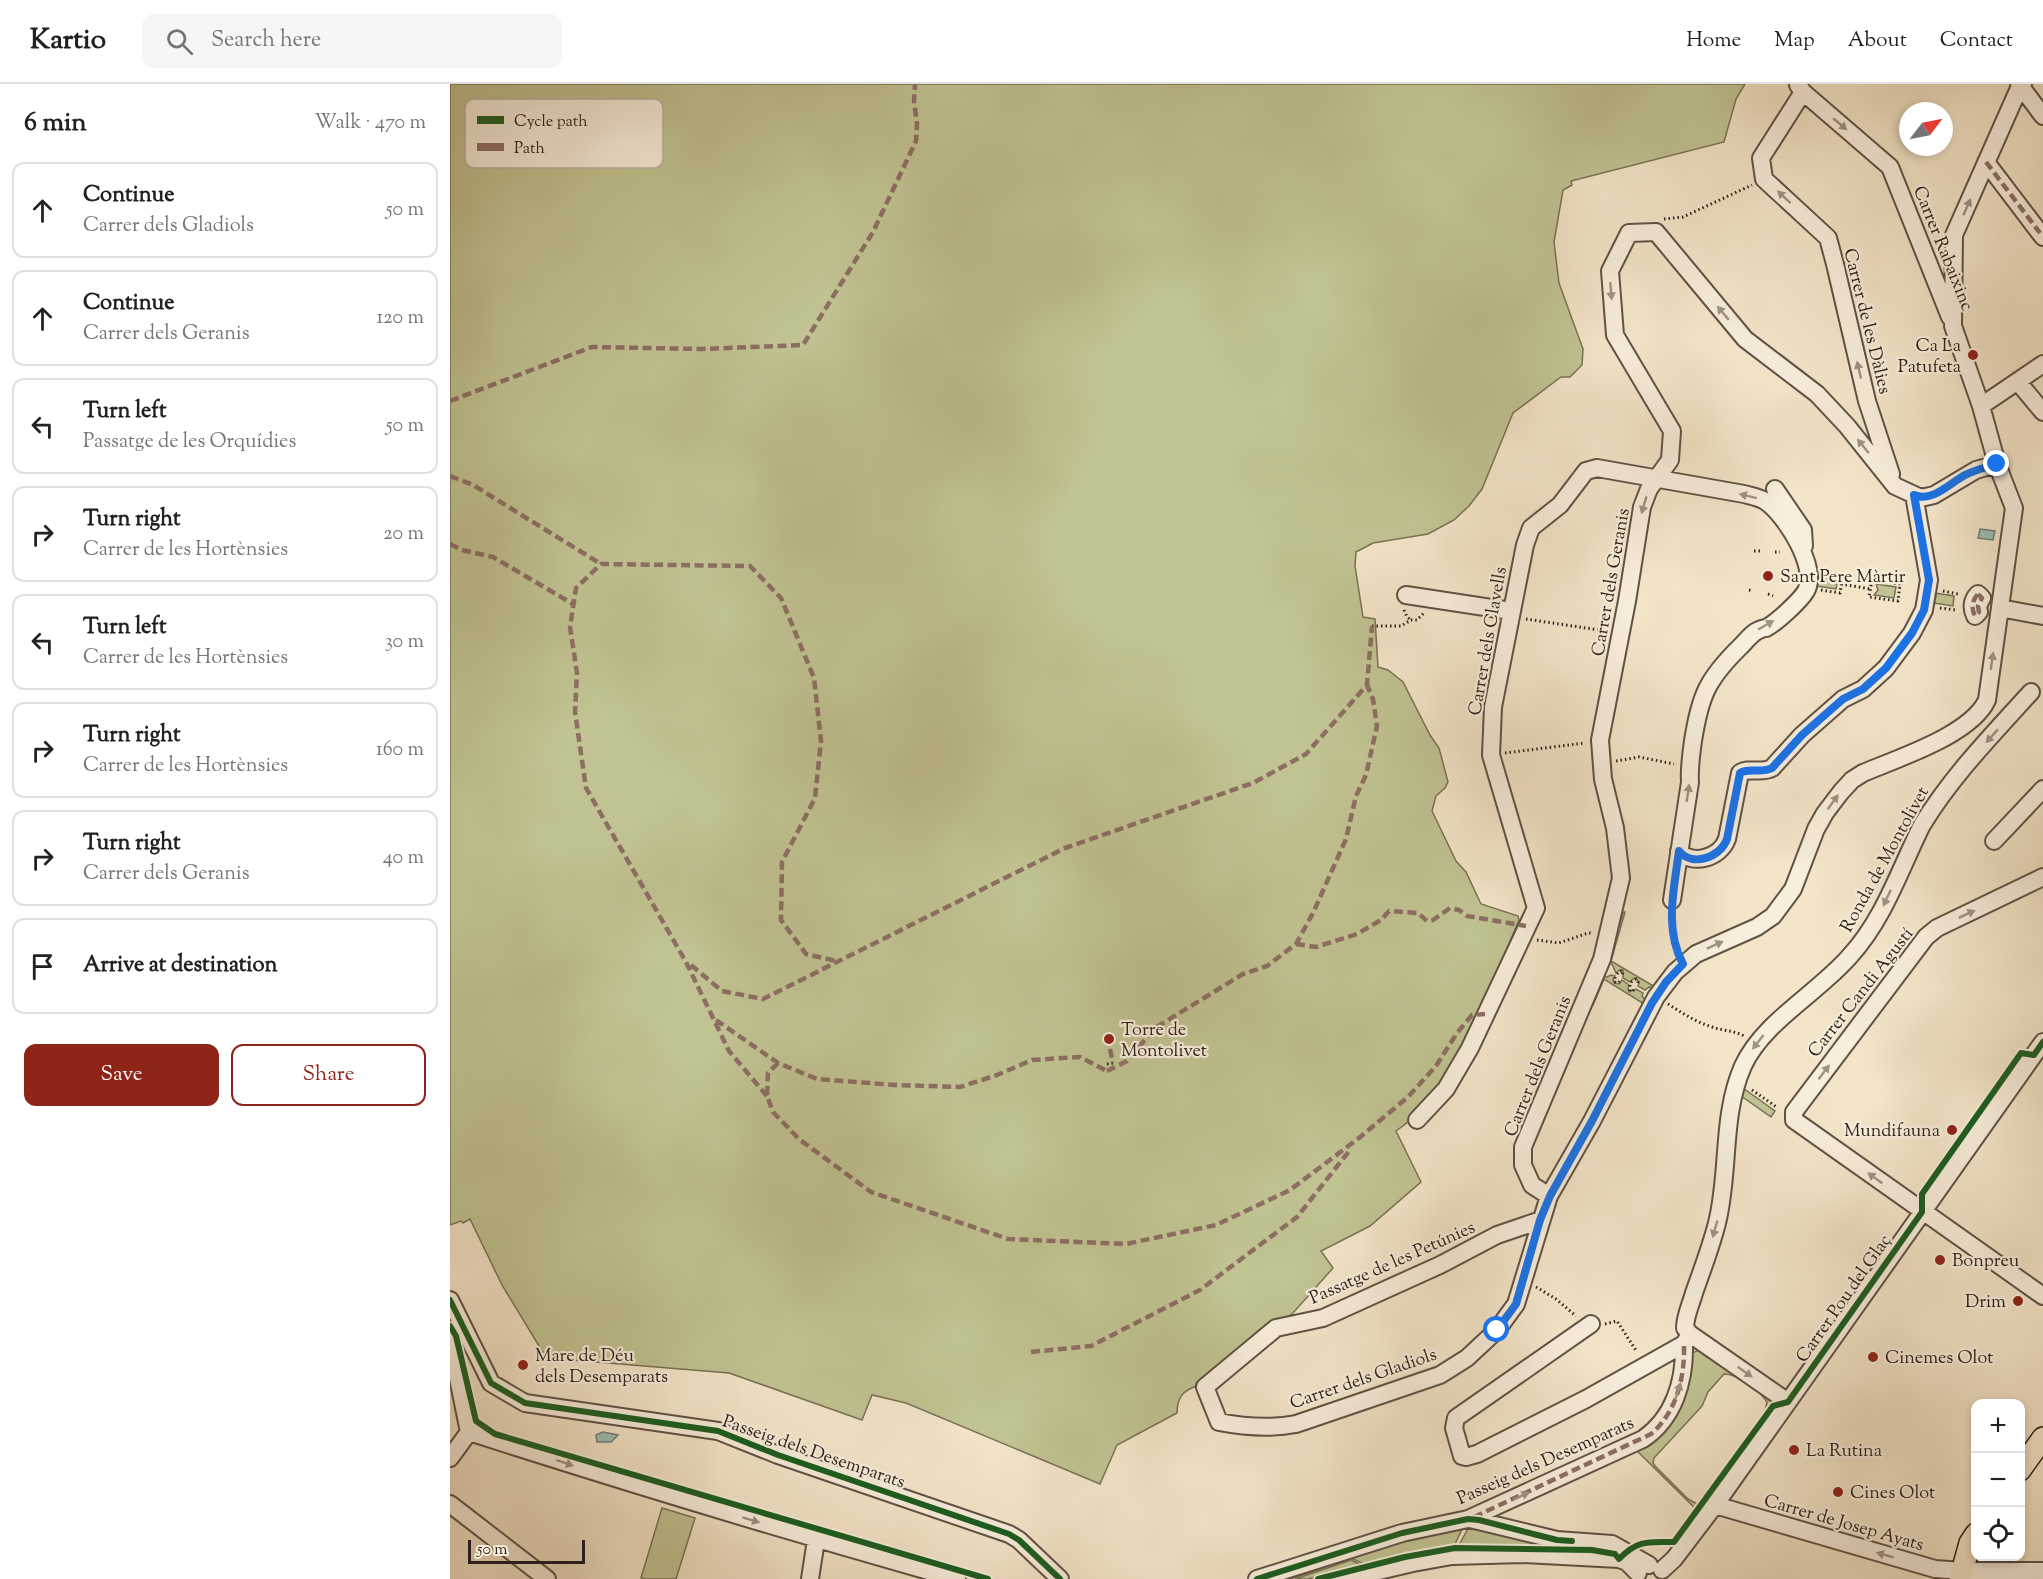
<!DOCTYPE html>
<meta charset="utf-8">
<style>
:root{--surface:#fff;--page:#f6f6f6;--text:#202124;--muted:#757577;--line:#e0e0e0;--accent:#8f2418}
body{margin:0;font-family:"Sorts Mill Goudy",serif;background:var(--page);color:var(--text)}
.controls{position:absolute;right:18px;bottom:18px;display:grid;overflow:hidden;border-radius:12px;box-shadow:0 3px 9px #0003}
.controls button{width:54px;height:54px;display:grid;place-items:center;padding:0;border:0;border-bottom:2px solid var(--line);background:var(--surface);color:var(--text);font:30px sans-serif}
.compass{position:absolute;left:1449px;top:18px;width:54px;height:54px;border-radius:50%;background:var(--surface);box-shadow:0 3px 9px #0003;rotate:58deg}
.scale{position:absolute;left:18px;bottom:15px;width:117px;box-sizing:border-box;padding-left:6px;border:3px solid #2e2119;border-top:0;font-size:16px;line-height:21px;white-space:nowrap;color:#2e2119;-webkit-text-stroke:4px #f8eedc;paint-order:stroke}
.stop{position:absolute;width:18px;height:18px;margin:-14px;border:4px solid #1a73e8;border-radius:50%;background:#fff}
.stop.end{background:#1a73e8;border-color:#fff;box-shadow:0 2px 6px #0008}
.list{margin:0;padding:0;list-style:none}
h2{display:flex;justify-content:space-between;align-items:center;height:78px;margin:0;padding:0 24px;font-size:26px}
h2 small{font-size:20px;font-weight:400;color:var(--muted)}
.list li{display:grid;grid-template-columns:39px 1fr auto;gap:18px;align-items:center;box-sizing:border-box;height:96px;margin:0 12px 12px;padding:0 12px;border:2px solid var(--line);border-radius:12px}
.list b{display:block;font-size:22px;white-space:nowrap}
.list p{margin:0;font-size:20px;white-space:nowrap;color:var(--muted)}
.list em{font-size:20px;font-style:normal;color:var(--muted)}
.actions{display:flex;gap:12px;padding:18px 24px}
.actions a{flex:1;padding:14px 0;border:2px solid var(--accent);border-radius:12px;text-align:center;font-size:21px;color:var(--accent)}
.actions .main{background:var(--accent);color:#fff}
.icon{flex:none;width:33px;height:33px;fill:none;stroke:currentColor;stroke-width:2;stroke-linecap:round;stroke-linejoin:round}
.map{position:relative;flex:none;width:1593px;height:1495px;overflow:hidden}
header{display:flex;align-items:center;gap:36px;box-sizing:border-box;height:84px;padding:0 30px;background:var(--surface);border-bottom:2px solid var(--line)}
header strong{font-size:28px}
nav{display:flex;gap:33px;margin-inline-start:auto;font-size:21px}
.search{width:420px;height:54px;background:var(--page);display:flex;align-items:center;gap:15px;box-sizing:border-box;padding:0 21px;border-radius:12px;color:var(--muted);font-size:22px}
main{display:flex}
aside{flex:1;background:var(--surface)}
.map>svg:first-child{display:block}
</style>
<header>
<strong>Kartio</strong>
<div class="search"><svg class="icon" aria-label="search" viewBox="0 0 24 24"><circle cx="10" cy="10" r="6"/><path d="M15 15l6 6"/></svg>Search here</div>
<nav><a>Home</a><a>Map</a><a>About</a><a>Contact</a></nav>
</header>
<main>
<aside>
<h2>6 min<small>Walk · 470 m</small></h2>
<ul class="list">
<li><svg class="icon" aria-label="ahead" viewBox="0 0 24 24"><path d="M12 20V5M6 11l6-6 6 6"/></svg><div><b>Continue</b><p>Carrer dels Gladiols</p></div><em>50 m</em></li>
<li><svg class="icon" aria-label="ahead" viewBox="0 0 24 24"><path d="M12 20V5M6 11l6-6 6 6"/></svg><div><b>Continue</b><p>Carrer dels Geranis</p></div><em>120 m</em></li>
<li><svg class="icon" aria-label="left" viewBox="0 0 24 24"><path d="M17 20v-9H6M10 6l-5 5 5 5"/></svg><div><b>Turn left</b><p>Passatge de les Orquídies</p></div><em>50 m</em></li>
<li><svg class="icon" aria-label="right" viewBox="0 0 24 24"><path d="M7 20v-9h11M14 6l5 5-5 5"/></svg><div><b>Turn right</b><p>Carrer de les Hortènsies</p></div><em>20 m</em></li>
<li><svg class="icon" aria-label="left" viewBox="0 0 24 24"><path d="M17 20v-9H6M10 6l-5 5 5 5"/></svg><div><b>Turn left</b><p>Carrer de les Hortènsies</p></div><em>30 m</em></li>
<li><svg class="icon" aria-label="right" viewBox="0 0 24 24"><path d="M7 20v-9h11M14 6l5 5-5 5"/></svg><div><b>Turn right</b><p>Carrer de les Hortènsies</p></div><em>160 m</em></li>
<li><svg class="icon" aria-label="right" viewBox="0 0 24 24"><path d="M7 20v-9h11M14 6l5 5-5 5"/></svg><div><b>Turn right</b><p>Carrer dels Geranis</p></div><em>40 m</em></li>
<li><svg class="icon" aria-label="arrive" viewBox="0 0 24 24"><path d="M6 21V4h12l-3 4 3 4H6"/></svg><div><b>Arrive at destination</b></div></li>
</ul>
<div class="actions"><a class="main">Save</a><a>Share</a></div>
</aside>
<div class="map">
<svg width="1593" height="1495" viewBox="0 0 1593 1495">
<rect width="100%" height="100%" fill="#f4e5c9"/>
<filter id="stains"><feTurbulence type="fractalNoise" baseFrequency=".00333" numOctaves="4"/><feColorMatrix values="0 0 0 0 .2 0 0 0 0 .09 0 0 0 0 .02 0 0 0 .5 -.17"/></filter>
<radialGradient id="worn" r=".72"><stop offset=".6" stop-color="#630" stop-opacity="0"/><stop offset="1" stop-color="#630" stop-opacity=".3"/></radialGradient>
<!-- green -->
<path fill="#c1c392" stroke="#787256" stroke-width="1.5" d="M0,0H1295L1286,15L1274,58L1121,97L1122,101L1113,106L1104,158L1109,199L1133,265L1132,281L1120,293H1111L1063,329L1032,405L1019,422L1004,436L978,450L923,459L906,468L905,482L913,533L925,535L928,583L938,586L953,598L980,651L989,664L998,698L995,704L986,712L982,727L1006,777L1016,788L1031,820L1068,832L1069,836C1040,903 1008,1005 946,1047L971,1098L920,1142L871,1167L883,1184L843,1229L747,1302C733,1306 727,1314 727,1329L725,1330L667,1361L650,1400L456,1319L422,1311L412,1336L279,1289L109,1275L98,1272L92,1267L52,1201L20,1135L13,1139L11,1137L0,1141Z
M1368,490L1388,494L1386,505L1366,502L1370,497Z
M1426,500L1446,503L1444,514L1424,511L1428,506Z
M1485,509L1504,512L1503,522L1483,519L1486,513Z
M1173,828H1175L1161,877L1205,903L1204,904L1199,903L1195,906L1188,902L1189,899L1187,895L1184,894L1180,898L1173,894V886H1170L1166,889L1162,880L1158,878Z
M1161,891L1165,892L1163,896L1165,899L1169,900L1172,896L1179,901L1178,905L1179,908L1186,905L1193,909L1192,912L1196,917L1194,920L1154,895L1143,921L1140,920L1152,892L1157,893Z
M1293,1004L1325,1027L1321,1033L1291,1012Z
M1249,1266L1322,1314L1321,1323L1298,1355V1351L1315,1327L1317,1318C1309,1306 1288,1290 1274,1290L1258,1308L1252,1322L1204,1374L1203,1379L1205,1382L1238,1415L1247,1420L1279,1378L1282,1377L1247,1426L1182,1362L1201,1352L1239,1270Z
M212,1424L245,1434L226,1495H196L191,1494Z
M1014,1441L1004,1462L976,1466L914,1480L901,1474L840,1495H821L947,1455Z
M1020,1441L1109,1464L1066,1461H1009Z
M901,1476L911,1481L858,1495H845Z"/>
<!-- water -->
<path fill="#9cbfb7" stroke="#708078" stroke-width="1.5" d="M1530,445L1545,447L1543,456L1528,454Z
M153,1348L168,1351L161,1358H147L146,1351Z"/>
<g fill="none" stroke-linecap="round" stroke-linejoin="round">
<defs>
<path id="minor" d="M1569,0L1593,32
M1348,1L1353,8L1440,83L1500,233
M1353,8L1311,74L1314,95L1378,154L1385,180L1417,317L1441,390
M1536,78L1593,153
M1568,298L1593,328
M1531,322L1593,280
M1325,405L1353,446L1354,462
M1528,510L1532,514L1528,522L1529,528L1525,532C1521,524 1522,516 1528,510Z
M956,511L1061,527
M1550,524L1593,532
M1544,757L1593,705
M1229,767C1242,782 1270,774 1277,755L1290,689C1299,683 1311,690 1322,684L1352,651L1393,615L1413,605L1436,584L1462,549L1474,526L1479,496L1464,411
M1593,793L1487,844L1476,853L1344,1028V1036L1593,1212
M967,1036L996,1005L1020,964L1086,824L1041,671L1043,623L1075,461L1081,444L1110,421L1136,387L1147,384L1294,410C1301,412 1309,413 1315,417C1335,430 1369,484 1356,507C1350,517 1326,539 1316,544C1314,544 1309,546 1307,547C1301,550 1296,557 1291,562C1257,595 1250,612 1243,657C1241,671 1239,684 1240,698L1222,816
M1099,1112L1082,1101L1073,1081V1063L1152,875L1171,794L1165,744L1153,695L1150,656L1177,517L1192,423L1199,405L1220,376L1222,347L1165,251L1160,187L1179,149L1206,148L1295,255L1367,310L1397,342L1445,402L1471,414L1484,411L1526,386L1547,380
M1091,1136L1047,1151L990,1181L873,1234L826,1244L755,1303L769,1338C795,1343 820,1345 846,1340L990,1291L1017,1274L1047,1246L1066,1220L1099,1112L1142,1037L1206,913L1225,888L1246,870L1307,843L1323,832L1343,805L1366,745L1375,729L1391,708L1402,696L1413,689C1448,674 1521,651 1537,616L1564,424L1547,380L1531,322L1503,242L1504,151L1570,2L1573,0
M0,1216L41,1299L75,1319L268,1347L328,1371L559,1450L569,1456L610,1495
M1141,1240L1006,1334L1004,1344L1012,1372L1016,1373L1027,1370L1136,1315L1234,1260L1239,1252
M0,1255L19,1348
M1338,1318L1240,1250L1235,1244C1235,1232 1241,1220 1244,1209C1252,1186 1261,1163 1267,1139C1280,1087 1271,1032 1293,982C1313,938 1368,909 1400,872C1434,835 1450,785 1472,741C1502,692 1542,651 1581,608
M19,1348C181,1400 343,1449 507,1495
M0,1374L19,1348
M0,1420L97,1495
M1265,1421L1485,1485L1513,1487H1593
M1020,1435L1107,1456L1162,1460L1199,1481
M1212,1486L1224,1475L1265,1421L1593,958
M360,1495L366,1456
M807,1495L952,1449L1018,1435L1193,1355C1224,1334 1235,1297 1234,1260
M894,1495L963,1479L1002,1472L1073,1470L1169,1475L1177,1478L1188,1489"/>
<path id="major" d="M1570,1386L1593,1354
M1510,1495L1520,1459L1526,1450"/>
</defs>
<!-- minor casing -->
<use href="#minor" stroke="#605245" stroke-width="20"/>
<!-- major casing -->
<use href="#major" stroke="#2e2119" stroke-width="24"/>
<!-- path -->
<path stroke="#2e2119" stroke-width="3" stroke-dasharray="1.5 3" stroke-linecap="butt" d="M1214,135L1233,133L1302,101
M1304,467H1310
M1325,468H1330
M1422,496L1450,500L1448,517L1419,513Z
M1391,500L1421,505
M1299,506L1303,507
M1371,506L1390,509L1393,491L1373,488
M1493,507L1508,510
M1318,510L1323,512
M1490,524L1506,526
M954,526L957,533L961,536
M1076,535L1156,547
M922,542H951L961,536H967L974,529
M1055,669L1135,659
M1166,677L1189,673L1224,680
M1221,830L1226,865
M1087,856L1109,859L1138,849H1142
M1167,890L1170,887H1173L1172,893
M1165,893V898L1168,899L1171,896
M1181,898L1186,895L1188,898L1187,901
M1180,901V907H1183L1185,904
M1218,920C1232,929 1246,938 1262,943C1273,947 1283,946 1294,952
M657,980L663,979
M1302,1006L1328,1024
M1086,1203L1106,1215L1126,1232
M1155,1240L1167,1237L1187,1268"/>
<!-- minor -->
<use href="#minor" stroke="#f8eedc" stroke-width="16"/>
<!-- major -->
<use href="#major" stroke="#f4e5c9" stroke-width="21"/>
<!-- quiet -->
<path stroke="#8d6e63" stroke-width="4.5" stroke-dasharray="9 4.5" stroke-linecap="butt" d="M1536,78L1590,149
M0,317L142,263L252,265L353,261L423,148L466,57L467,40L464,17L465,0
M0,392L23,401L151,480
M0,460L12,466L43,473L123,520
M1528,510L1532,514L1528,522L1529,528L1525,532C1521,524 1522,516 1528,510Z
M846,860L866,863L907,850L931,836L939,827L968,829L977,837L983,836L1000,824L1009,826L1017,832L1076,842
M241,881L272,907L313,915L615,764L803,699L856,670L917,601L922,542
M266,936L328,979L367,995L445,1001L510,1003L547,991L582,976L630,973L657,987
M660,965L663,979
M328,979L318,989L317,1012L323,1028L349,1055L421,1108L558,1155L676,1160L766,1141L840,1106L909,1054L958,1013L986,982L1007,949L1022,931L1035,930
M657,987L677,977L705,944L793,890L817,882L846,860L863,829L896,755L906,712L916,691L927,642L923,615L917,601
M317,1012L279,967L236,878L136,704L125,628L127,589L120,543L126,504L151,480L300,482L331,514L364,594L371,657L365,714L332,778L331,836L356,870L386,877
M581,1268L641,1262L750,1206L847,1133L900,1066
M1024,1433L1201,1350C1227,1328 1235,1292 1234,1260"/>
<defs>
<path id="cycleway" d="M0,1216L41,1299L75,1319L268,1347L328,1371L559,1450L569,1456L610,1495
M0,1242L6,1252L26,1337L45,1350L538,1495
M807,1495L952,1449L1018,1435L1029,1436L1107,1456L1122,1457
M868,1495L955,1473L1005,1464L1142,1466L1165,1470L1169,1475C1188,1455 1199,1458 1224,1458L1323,1322L1338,1318L1472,1128V1110L1571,969L1584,971L1593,958"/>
</defs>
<!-- cycleway casing -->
<use href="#cycleway" stroke="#f8eedc" stroke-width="10"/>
<!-- cycleway -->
<use href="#cycleway" stroke="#1b5e20" stroke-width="6"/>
</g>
<!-- one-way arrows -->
<defs><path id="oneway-solid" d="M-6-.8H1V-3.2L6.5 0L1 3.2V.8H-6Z" transform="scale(1.5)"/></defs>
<g fill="#9d9284">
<use href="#oneway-solid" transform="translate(1390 40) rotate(40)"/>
<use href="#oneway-solid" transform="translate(1334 113) rotate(-137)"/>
<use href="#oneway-solid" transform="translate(1517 123) rotate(-66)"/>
<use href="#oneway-solid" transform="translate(1161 207) rotate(85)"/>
<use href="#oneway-solid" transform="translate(1273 229) rotate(-130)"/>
<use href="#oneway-solid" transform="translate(1409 286) rotate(-103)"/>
<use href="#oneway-solid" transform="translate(1413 362) rotate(-129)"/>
<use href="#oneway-solid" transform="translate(1298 412) rotate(-166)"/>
<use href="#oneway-solid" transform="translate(1194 421) rotate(106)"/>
<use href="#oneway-solid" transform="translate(1316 541) rotate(-30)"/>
<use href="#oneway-solid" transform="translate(1542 577) rotate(-82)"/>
<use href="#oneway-solid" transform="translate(1542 652) rotate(132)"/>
<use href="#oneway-solid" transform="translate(1238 709) rotate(-81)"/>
<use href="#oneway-solid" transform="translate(1383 718) rotate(-54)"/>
<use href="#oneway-solid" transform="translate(1437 814) rotate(115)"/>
<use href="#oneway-solid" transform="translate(1517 830) rotate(-25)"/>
<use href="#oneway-solid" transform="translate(1265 861) rotate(-24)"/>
<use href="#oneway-solid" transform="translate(1308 958) rotate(128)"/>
<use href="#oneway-solid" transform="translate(1374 988) rotate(-53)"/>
<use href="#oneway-solid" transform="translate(1425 1094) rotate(-144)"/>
<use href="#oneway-solid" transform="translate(1265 1145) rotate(106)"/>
<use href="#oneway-solid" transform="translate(1295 1288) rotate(35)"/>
<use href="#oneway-solid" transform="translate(1228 1307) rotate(-72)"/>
<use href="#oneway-solid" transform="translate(115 1379) rotate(18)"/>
<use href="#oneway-solid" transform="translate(1071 1412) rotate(-25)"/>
<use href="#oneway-solid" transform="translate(301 1436) rotate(17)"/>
<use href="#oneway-solid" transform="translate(1435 1471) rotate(-164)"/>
</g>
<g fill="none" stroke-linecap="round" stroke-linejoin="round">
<!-- route -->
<path stroke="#1a73e8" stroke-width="8" d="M1047,1246L1066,1220L1090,1136L1100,1112L1142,1037L1202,919L1216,898L1233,880C1214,845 1224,805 1229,767C1242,783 1270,774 1277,755L1290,689C1299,683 1311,690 1322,684L1352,651L1393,615L1413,605L1436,584L1462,549L1474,526L1479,496L1464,411C1482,419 1500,399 1515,391C1525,386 1536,383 1547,380"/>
</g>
<!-- markers -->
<g fill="#8f2418" stroke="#f8eedc" stroke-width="2">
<circle cx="1523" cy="271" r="6"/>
<circle cx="1318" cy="492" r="6"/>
<circle cx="659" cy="955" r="6"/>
<circle cx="1502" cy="1046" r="6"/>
<circle cx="1490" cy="1176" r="6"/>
<circle cx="1568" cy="1217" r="6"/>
<circle cx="1423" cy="1273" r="6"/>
<circle cx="73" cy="1281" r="6"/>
<circle cx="1344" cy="1366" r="6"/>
<circle cx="1388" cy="1408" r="6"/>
</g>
<g text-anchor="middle" stroke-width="4.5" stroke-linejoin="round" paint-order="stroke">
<!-- street labels -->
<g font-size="18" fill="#2e2119" stroke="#f8eedc">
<text transform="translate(1494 164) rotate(68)" y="6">Carrer Rabaixinc</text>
<text transform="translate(1418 237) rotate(76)" y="6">Carrer de les Dàlies</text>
<text transform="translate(1160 498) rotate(-80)" y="6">Carrer dels Geranis</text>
<text transform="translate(1037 557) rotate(-80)" y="6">Carrer dels Clavells</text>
<text transform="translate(1434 775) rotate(-61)" y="6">Ronda de Montolivet</text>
<text transform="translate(1410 908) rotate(-52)" y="6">Carrer Candi Agustí</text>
<text transform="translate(1087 982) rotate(-68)" y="6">Carrer dels Geranis</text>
<text transform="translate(942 1178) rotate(-24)" y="6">Passatge de les Petúnies</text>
<text transform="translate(1393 1214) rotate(-55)" y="6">Carrer Pou del Glaç</text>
<text transform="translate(913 1294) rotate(-19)" y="6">Carrer dels Gladiols</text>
<text transform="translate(364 1367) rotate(19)" y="6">Passeig dels Desemparats</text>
<text transform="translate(1095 1376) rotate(-24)" y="6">Passeig dels Desemparats</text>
<text transform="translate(1394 1438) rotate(16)" y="6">Carrer de Josep Ayats</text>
</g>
<!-- poi labels -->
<g font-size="18" fill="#2e2119" stroke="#f8eedc" text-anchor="start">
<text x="1511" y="267" text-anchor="end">Ca La<tspan x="1511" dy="21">Patufeta</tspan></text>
<text x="1330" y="498">Sant Pere Màrtir</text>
<text x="671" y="951">Torre de<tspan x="671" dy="21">Montolivet</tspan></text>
<text x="1490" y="1052" text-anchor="end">Mundifauna</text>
<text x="1502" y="1182">Bonpreu</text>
<text x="1556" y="1223" text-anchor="end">Drim</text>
<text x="85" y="1277">Mare de Déu<tspan x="85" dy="21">dels Desemparats</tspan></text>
<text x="1435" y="1279">Cinemes Olot</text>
<text x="1356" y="1372">La Rutina</text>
<text x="1400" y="1414">Cines Olot</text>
</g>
</g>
<!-- legend -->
<rect x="15" y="15" width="198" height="69" rx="9" fill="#f8eedc" stroke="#bbb0a2" stroke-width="1.5"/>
<rect x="27" y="32" width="27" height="8" fill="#1b5e20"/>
<rect x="27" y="59" width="27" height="8" fill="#8d6e63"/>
<g font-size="16" fill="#2e2119">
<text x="64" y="42">Cycle path</text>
<text x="64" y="69">Path</text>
</g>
<rect width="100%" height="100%" filter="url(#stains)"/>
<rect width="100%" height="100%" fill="url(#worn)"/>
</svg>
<div class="controls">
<button>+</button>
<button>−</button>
<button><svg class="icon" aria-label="locate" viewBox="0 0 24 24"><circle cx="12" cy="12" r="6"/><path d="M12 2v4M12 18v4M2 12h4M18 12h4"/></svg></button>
</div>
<svg class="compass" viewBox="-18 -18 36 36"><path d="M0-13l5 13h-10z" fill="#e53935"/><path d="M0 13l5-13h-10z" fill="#757577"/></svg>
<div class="scale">50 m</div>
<div class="stop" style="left:1047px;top:1246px"></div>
<div class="stop end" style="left:1547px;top:380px"></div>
</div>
</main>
